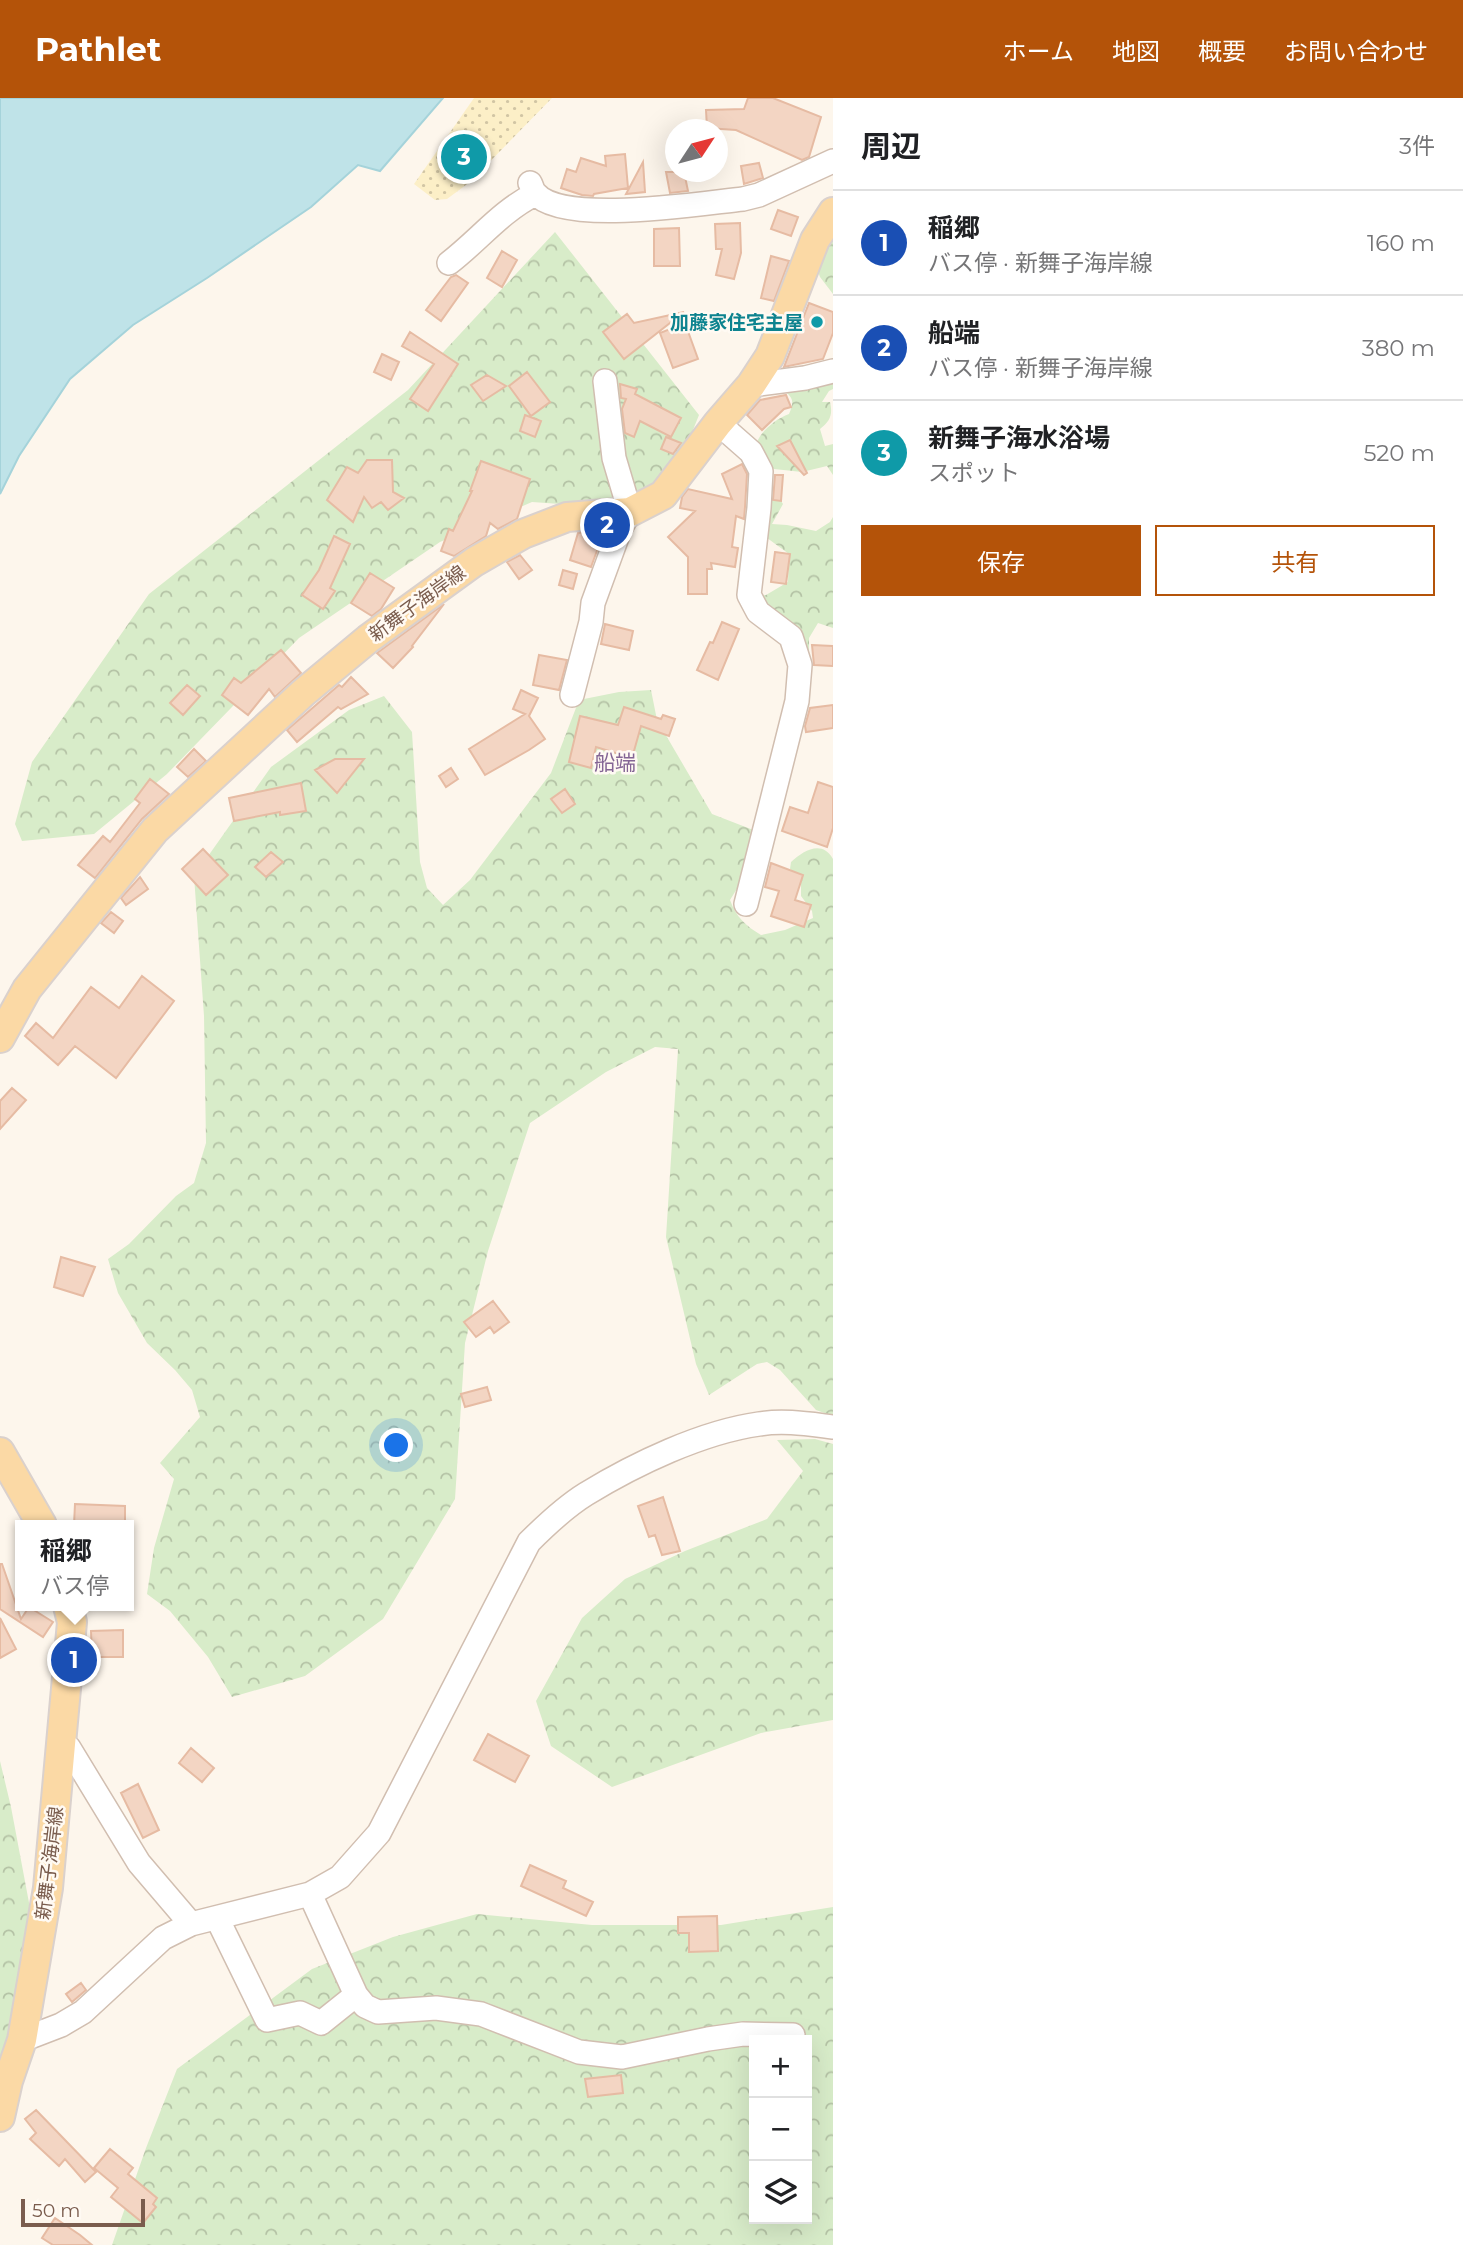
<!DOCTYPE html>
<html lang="ja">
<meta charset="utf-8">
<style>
:root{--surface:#fff;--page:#f2f2f2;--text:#202124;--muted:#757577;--line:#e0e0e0;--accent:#b45309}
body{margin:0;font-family:Montserrat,"Noto Sans JP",sans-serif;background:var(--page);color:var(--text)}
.controls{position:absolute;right:21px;bottom:21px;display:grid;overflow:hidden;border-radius:0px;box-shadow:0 7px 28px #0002}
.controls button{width:63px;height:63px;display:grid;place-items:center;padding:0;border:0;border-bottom:2px solid var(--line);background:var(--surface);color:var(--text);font:35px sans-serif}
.compass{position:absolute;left:665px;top:21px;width:63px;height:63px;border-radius:50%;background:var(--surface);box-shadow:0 7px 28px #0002;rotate:54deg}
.scale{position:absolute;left:21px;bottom:18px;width:124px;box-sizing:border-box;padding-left:7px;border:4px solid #7a5c4d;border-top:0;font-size:19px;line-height:24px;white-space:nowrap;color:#7a5c4d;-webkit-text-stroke:5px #fffaf3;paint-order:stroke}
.you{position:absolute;left:397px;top:1348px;width:24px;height:24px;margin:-18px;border:5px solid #fff;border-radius:50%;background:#1a73e8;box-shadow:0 0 0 10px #1a73e833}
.badge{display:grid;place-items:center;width:46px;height:46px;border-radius:50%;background:var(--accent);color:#fff;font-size:23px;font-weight:700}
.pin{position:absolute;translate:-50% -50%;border:4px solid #fff;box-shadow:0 2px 7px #0006}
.popup{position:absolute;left:15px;top:1422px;width:119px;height:91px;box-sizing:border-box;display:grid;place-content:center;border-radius:0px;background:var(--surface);filter:drop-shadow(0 2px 5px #0005);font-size:23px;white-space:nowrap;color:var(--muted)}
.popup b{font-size:26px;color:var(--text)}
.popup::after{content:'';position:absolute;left:50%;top:100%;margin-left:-14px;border:14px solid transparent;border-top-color:var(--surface)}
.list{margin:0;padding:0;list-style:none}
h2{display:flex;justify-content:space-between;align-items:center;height:91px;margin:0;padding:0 28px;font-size:30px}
h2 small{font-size:23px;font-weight:400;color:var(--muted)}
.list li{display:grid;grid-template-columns:46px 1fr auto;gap:21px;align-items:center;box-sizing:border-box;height:105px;padding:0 28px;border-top:2px solid var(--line)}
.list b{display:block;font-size:26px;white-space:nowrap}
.list p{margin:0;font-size:23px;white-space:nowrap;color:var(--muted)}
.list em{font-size:23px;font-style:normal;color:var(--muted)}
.actions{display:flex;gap:14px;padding:21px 28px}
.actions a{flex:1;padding:16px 0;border:2px solid var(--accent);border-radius:0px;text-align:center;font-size:24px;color:var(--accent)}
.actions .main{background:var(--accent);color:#fff}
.icon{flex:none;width:38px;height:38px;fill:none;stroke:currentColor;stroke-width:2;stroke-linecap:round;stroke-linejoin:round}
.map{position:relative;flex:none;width:833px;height:2147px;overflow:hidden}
header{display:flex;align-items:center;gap:42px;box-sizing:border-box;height:98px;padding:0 35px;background:var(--accent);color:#fff}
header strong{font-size:33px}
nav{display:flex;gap:38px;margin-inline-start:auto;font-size:24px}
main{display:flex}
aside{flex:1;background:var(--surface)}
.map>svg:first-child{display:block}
</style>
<header>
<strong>Pathlet</strong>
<nav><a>ホーム</a><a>地図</a><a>概要</a><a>お問い合わせ</a></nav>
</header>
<main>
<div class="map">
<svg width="833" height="2147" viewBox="0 0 833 2147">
<defs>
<pattern id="forest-crowns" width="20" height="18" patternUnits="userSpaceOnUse" patternTransform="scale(1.75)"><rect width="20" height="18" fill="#d8ecc9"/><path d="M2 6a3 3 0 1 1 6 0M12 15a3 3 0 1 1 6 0" fill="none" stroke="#b4c2a5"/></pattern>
<pattern id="sand-dots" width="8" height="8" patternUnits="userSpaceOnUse" patternTransform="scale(1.75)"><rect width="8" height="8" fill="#fcefc7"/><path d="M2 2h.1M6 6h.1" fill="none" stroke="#d1c5a4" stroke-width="1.8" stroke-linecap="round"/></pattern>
</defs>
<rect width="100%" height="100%" fill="#fdf6ec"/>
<!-- forest -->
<path fill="url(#forest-crowns)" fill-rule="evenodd" d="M833,126V196L820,179L814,163Z
M555,134L699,317L674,379L631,411L532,404L440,444L299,540L167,676L94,736L22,743L15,726L32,664L149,496L408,292Z
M833,260V291L829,293L822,304H830C833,317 830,323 820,331L825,348L833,346V377L827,368L802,374L774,371L760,354L757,344C762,332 776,321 789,316C797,298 789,299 778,286Z
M766,402L781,403L783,406L772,426L787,427L816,433L830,424L833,419V530L818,525L809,540V561L757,498L766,497L788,484L789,456L759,434Z
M651,592L657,622L712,716L761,735L743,781L730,802C736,819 746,828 761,837L785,832L813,820L812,813L801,798V780L790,771L791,764C803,753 822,741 833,761V1318L816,1312L780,1272L767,1264L757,1266L709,1297L696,1266L666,1139L678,951L655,949L606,974L530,1025L488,1153L465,1245L455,1401L383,1521L305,1578L232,1599L208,1559L170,1513L147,1496L154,1450L174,1381L160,1365L200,1319L192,1292L175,1272L147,1245L118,1195L108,1161L129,1146L176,1098L194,1085L206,1045L204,918L194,778L271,669L349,612L384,598L412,634L420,764L427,790L443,807L470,782L551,675L579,602L619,594Z
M815,1341L833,1346V1622L761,1635L612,1689L551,1648L536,1603L582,1520L625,1481L685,1453L767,1421L803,1373L777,1342Z
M0,1663L11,1709L30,1810L10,1941L0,1975Z
M833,1809V2147H112L146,2050L177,1971L312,1871L393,1839L477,1816L592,1827H721ZM754,1942H807V2121H754Z"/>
<!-- sand -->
<path fill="url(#sand-dots)" d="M474,0H552L470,84L447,101L435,102L414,86Z"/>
<!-- water -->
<path fill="#bfe3e8" stroke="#a5d3da" stroke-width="2" d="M0,0H443L380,73L358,67L311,109L207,180L133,227L70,281L19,358L0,396Z"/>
<!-- building -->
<path fill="#f3d5c3" stroke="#e6bba3" stroke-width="2" d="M748,0H773L821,19L809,59L802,62L736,32L707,30L706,12L744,11Z
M625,56L628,90L594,96L593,98L582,97L561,90L567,71L576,74L581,60L606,68L605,58Z
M643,64L645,94L626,96Z
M759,65L763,80L744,86L741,68Z
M666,74H684L688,93L670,95Z
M778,112L798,119L791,138L771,131Z
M740,125L741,155L734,181L716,177L722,151H716L715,126Z
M679,130L680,168H654V131Z
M502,153L517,162L502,189L487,180Z
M771,158L789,163L774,203L761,200Z
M456,177L468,185L441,223L426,212L451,179Z
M809,205L833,214V235L823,261L784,269Z
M684,214L624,261L603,234L627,216L634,225Z
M685,225L698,261L673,270L660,235Z
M410,234L458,266L428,313L410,301L434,266L402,248Z
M382,256L399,264L391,282L374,274Z
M527,274L550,304L531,318L509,288Z
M487,277L506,288L483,303L471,287Z
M620,286L637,291L635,296L681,320L671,339L640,323L634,339L625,335L622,311L626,301L621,300Z
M786,297L791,309L784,311L762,332L747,317L760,302Z
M525,317L541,323L535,339L520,333Z
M666,339L681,345L673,356L661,351Z
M790,342L807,375L804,377L777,348Z
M367,362H392L393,394L404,400L388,412L381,404L372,410L364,399L353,424L327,402L347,369L358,375Z
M481,363L530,381L517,421L498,431L490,425L486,438L454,458L441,453L449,431L453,433L472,393H470Z
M742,366L747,376L745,409L744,421L736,418L732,449L738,450L735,469L711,465L712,471H707V496H688V459L668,439L695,413L680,410L682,399L688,391L732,401L722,376Z
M775,377H783L781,403L773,402Z
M586,434L602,439L591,469L570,462L578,435Z
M334,438L350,446L330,490L335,493L323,511L302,497L319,472Z
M775,454L790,456L786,486L771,484Z
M520,457L532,472L519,481L507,464Z
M563,472L577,476L573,491L559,487Z
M370,475L394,490L381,511L372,518L351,505Z
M444,506L412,548L413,549L393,570L377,555Z
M722,524L739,531L718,582L697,572L710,544L713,545Z
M605,526L633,533L629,552L601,546Z
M812,547L833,548V568L814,567Z
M281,552L301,575L275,599L269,591L248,617L222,597L234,580L241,585Z
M539,557L567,562L559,592L533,587Z
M351,579L368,596L341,611L338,609L297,644L287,632L339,587L342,589Z
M187,587L200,598L183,617L170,605Z
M521,592L538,600L529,618L545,641L529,652L485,677L469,651L525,616L513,611Z
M833,607V630L806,634L805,628L810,610Z
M624,609L661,621L663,617L675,621L669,638L641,628L632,660L596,649L591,670L569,664L580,618L618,627Z
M194,651L206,663L188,679L177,669Z
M335,661H364L337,695L315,672Z
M451,670L458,681L446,689L439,678Z
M150,681L169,696L142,721L95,780L78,767L103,738L110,744L140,705L135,701Z
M818,684L833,689V730L827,749L782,733L790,709L808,715Z
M301,685L306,713L280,717V714L234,723L229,700Z
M565,691L575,706L562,715L551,701Z
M203,751L228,777L206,797L182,771Z
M271,754L283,764L266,779L255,769Z
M771,765L803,777L795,802L811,807L804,829L771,818L779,793L765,789Z
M140,779L148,791L126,807L121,800Z
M111,814L123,823L114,835L101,825Z
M142,878L174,903L116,980L75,948L58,967L25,938L36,925L53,940L91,889L119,910Z
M12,990L26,1002L0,1031V1003Z
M61,1159L95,1169L83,1198L54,1189Z
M493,1203L509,1224L494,1235L490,1229L476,1239L464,1224Z
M487,1289L491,1302L465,1309L461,1296Z
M663,1399L680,1453L662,1457L655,1437L649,1439L638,1408Z
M75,1406L125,1408V1427H74Z
M0,1466H2L21,1521L29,1509L53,1524L43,1539L0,1511Z
M0,1520L16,1551L0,1560Z
M123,1532V1559H92L91,1533Z
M488,1636L529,1658L515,1684L474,1662Z
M191,1650L214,1670L202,1684L179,1665Z
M138,1686L159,1732L143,1740L121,1695Z
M530,1767L566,1783L563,1790L593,1804L586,1818L521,1788Z
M717,1818L718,1853L689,1854V1835H678V1819Z
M81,1885L86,1892L72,1904L66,1896Z
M621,1977L623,1995L588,1999L585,1981Z
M36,2012L96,2074L85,2084L65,2061L59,2068L30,2041L36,2035L25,2021Z
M110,2051L133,2070L128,2076L157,2100L153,2106L156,2109L143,2125L111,2099L118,2090L94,2070Z
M55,2120L80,2137L92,2147H53L42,2140Z"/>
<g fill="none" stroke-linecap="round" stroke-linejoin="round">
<defs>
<path id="minor" d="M530,85C532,88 532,92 535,95C562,128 702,105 743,101L759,97L833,63
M449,165C480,141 500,114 535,96
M751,287L805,280L833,273
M718,325L751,354L761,373L759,410L749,497L758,514L791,539L800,567L797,603L746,806
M572,597L591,524L593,505L620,431L630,414L614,360L605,283
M61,1644L69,1650L139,1765L191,1826
M310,1796L356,1897L365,1908L378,1914L436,1910L481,1916L579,1954L622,1959L708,1941L743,1936L793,1937
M217,1820L267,1922L300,1915L321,1925L356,1897
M22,1942L61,1927L83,1914L163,1840L191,1826L310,1796L340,1779L379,1735L529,1444C547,1426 565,1409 586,1396C635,1366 702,1334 759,1326C784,1322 808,1326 833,1329"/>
<path id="major" d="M0,940L27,891L155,732L303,595L368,541L474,464L523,436L567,419L630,414L663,397L718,325L751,287L770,258L815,142L833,114
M0,1354L42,1427
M0,2019L8,1983L22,1942L48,1790L72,1524L68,1508"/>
</defs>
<!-- minor casing -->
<use href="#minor" stroke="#d1beb0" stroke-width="26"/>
<!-- major casing -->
<use href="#major" stroke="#dad1cd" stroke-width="32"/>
<!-- minor -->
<use href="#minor" stroke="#fff" stroke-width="23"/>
<!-- major -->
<use href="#major" stroke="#fbd9a5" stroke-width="28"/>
</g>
<!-- markers -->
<circle fill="#0f9aa8" stroke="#fffaf3" stroke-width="2.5" cx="817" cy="224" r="7"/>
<g text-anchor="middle" stroke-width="5" stroke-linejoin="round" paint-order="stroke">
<!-- culture labels -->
<g font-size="19" font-weight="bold" fill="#0d838f" stroke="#fffaf3" text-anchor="end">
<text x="803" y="231">加藤家住宅主屋</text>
</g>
<!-- street labels -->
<g font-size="19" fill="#7a5c4d" stroke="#fffaf3">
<text transform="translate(417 505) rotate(-36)" y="7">新舞子海岸線</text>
<text transform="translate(49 1765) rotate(-83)" y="7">新舞子海岸線</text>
</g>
<!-- neighbourhood labels -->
<g font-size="21" fill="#846695" stroke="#fffaf3">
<text x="615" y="672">船端</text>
</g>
</g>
</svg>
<div class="controls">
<button>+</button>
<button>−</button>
<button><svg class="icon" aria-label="layers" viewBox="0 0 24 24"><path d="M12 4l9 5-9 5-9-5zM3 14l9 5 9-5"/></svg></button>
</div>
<svg class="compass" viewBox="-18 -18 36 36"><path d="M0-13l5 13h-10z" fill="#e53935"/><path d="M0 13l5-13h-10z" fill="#757577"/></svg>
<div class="scale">50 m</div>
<div class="you"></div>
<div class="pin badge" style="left:74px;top:1562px;background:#1a4fb4">1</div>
<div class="popup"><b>稲郷</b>バス停</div>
<div class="pin badge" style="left:607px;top:427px;background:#1a4fb4">2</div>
<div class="pin badge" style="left:464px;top:59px;background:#0f9aa8">3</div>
</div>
<aside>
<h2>周辺<small>3件</small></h2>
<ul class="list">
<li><span class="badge" style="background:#1a4fb4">1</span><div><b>稲郷</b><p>バス停 · 新舞子海岸線</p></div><em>160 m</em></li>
<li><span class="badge" style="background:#1a4fb4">2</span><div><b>船端</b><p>バス停 · 新舞子海岸線</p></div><em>380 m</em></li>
<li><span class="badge" style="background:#0f9aa8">3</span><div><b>新舞子海水浴場</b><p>スポット</p></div><em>520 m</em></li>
</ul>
<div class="actions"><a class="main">保存</a><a>共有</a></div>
</aside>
</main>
